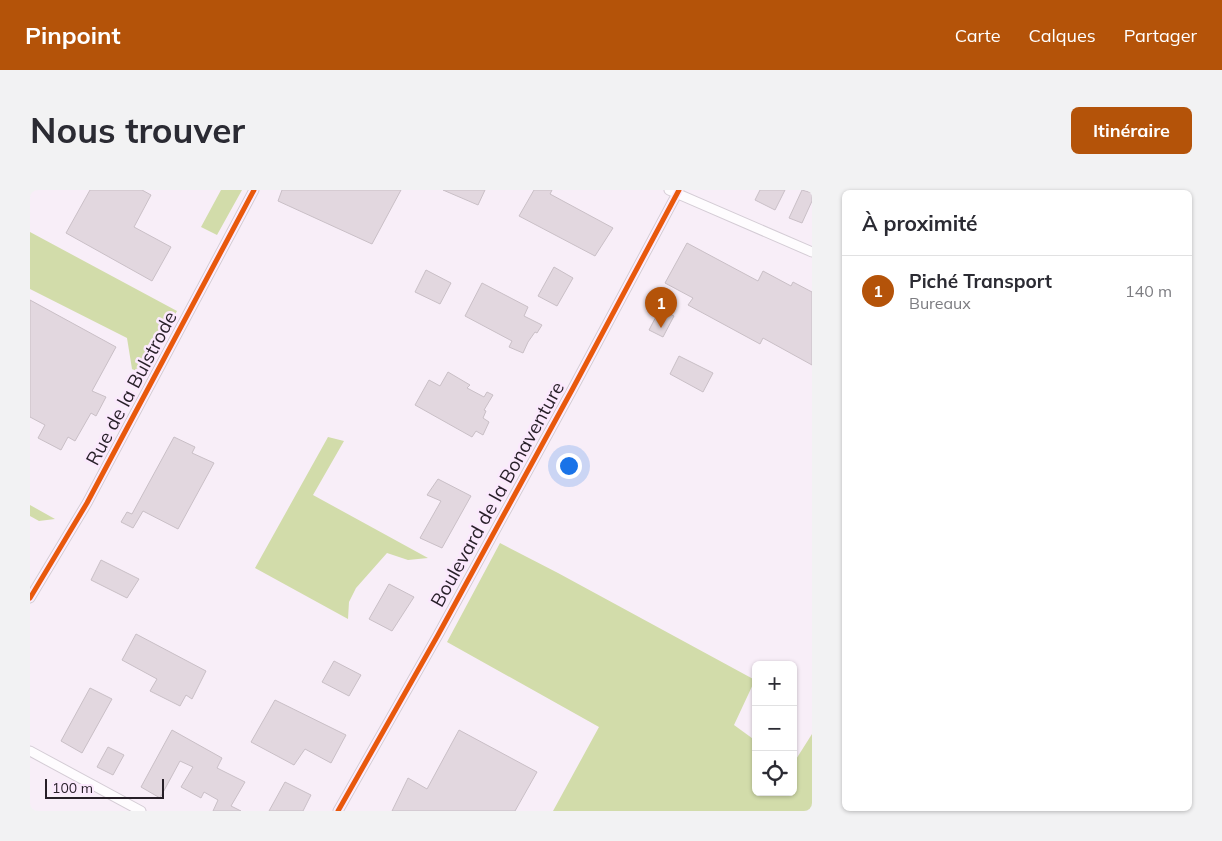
<!DOCTYPE html>
<html lang="fr">
<meta charset="utf-8">
<style>
:root{--surface:#fff;--page:#f2f2f3;--text:#2b2b33;--muted:#7c7c81;--line:#e1e1e2;--accent:#b45309}
body{margin:0;font-family:Mulish,sans-serif;background:var(--page);color:var(--text)}
.controls{position:absolute;right:15px;bottom:15px;display:grid;overflow:hidden;border-radius:8px;box-shadow:0 1px 4px #0004}
.controls button{width:45px;height:45px;display:grid;place-items:center;padding:0;border:0;border-bottom:1px solid var(--line);background:var(--surface);color:var(--text);font:25px sans-serif}
.scale{position:absolute;left:15px;bottom:12px;width:119px;box-sizing:border-box;padding-left:5px;border:2px solid #271f28;border-top:0;font-size:14px;line-height:18px;white-space:nowrap;color:#271f28;-webkit-text-stroke:4px #fbe9fd;paint-order:stroke}
.you{position:absolute;left:538px;top:275px;width:18px;height:18px;margin:-12px;border:4px solid #fff;border-radius:50%;background:#1a73e8;box-shadow:0 0 0 8px #1a73e833}
.badge{display:grid;place-items:center;width:32px;height:32px;border-radius:50%;background:var(--accent);color:#fff;font-size:16px;font-weight:700}
.pin{position:absolute;translate:-50% -41px;filter:drop-shadow(0 1px 2px #0008)}
.pin::after{content:'';position:absolute;top:26px;width:18px;height:15px;background:inherit;clip-path:polygon(0 0,100% 0,50% 100%)}
.list{margin:0;padding:0;list-style:none}
h2{display:flex;justify-content:space-between;align-items:center;height:65px;margin:0;padding:0 20px;font-size:21px}
h2 small{font-size:16px;font-weight:400;color:var(--muted)}
.list li{display:grid;grid-template-columns:32px 1fr auto;gap:15px;align-items:center;box-sizing:border-box;height:70px;padding:0 20px;border-top:1px solid var(--line)}
.list b{display:block;font-size:19px;white-space:nowrap}
.list p{margin:0;font-size:16px;white-space:nowrap;color:var(--muted)}
.list em{font-size:16px;font-style:normal;color:var(--muted)}
.icon{flex:none;width:28px;height:28px;fill:none;stroke:currentColor;stroke-width:2;stroke-linecap:round;stroke-linejoin:round}
.map{position:relative;flex:none;width:782px;height:621px;overflow:hidden;border-radius:8px}
header{display:flex;align-items:center;gap:30px;box-sizing:border-box;height:70px;padding:0 25px;background:var(--accent);color:#fff}
header strong{font-size:24px}
nav{display:flex;gap:28px;margin-inline-start:auto;font-size:18px}
.intro{display:flex;align-items:center;justify-content:space-between;box-sizing:border-box;height:120px;padding:0 30px}
h1{margin:0;font-size:35px}
.button{padding:12px 22px;border-radius:8px;background:var(--accent);color:#fff;font-size:18px;font-weight:700}
main{display:flex;gap:30px;padding:0 30px}
aside{flex:1;background:var(--surface);border-radius:8px;box-shadow:0 1px 4px #0004}
.map>svg:first-child{display:block}
</style>
<header>
<strong>Pinpoint</strong>
<nav><a>Carte</a><a>Calques</a><a>Partager</a></nav>
</header>
<div class="intro"><h1>Nous trouver</h1><a class="button">Itinéraire</a></div>
<main>
<div class="map">
<svg width="782" height="621" viewBox="0 0 782 621">
<rect width="100%" height="100%" fill="#f8eef8"/>
<!-- forest -->
<path fill="#d2dcaa" d="M191,0H212L187,45L171,37Z
M0,42L147,121L113,184L102,179L97,148L0,99Z
M298,247L314,251L283,305L398,368L378,370L357,363L326,398L319,412L318,429L225,378Z
M0,315L25,329L9,331L0,326Z
M470,353L528,383L725,490L704,535L726,551V602H763V574L782,544V621H523L569,537L417,452Z"/>
<!-- building -->
<path fill="#e2d7df" stroke="#c9bfc6" d="M60,0H112L121,5L104,37L141,57L122,91L36,43Z
M252,0H371L342,54L248,11Z
M413,0H455L448,15Z
M504,0H522L520,4L583,38L565,66L489,26Z
M730,0H755L745,20L725,10Z
M772,0L782,3V11L772,33L759,28Z
M657,53L728,91L733,81L761,96L763,92L782,102V175L733,148L730,154L658,115L663,108L635,93Z
M524,77L543,88L527,116L508,106Z
M396,80L421,93L410,114L385,102Z
M452,93L498,117L494,126L512,135L507,143L505,142L498,152L493,163L479,157L482,151L435,126Z
M0,110L86,157L62,201L76,207L66,226L61,223L45,251L38,247L31,260L8,248L15,235L0,227Z
M630,119L644,126L633,147L619,140Z
M649,166L683,183L673,202L640,184Z
M418,182L440,195L437,198L454,207L457,202L463,205L454,220L456,221L453,228L459,232L453,245L446,241L442,247L385,215L399,190L410,196Z
M144,247L165,257L162,263L184,273L148,339L113,321L103,338L91,332L97,322L102,324Z
M408,289L441,306L412,358L390,348L411,311L397,305Z
M71,370L109,389L97,408L61,390Z
M359,394L384,407L362,441L339,429Z
M106,444L176,481L162,509L156,505L150,516L120,501L127,489L92,470Z
M304,471L331,485L319,506L292,492Z
M60,498L82,509L52,563L31,551Z
M245,510L316,545L301,573L275,559L264,575L221,552Z
M142,540L192,568L187,578L215,592L201,616L211,621H183L188,610L174,602L171,608L151,597L163,577L150,571L130,608L111,597Z
M429,540L507,582L485,621H362L378,588L397,599Z
M78,557L94,565L83,585L67,577Z
M255,592L281,605L273,621H239Z"/>
<g fill="none" stroke-linecap="round" stroke-linejoin="round">
<defs>
<path id="street" d="M639,0L782,62
M0,408L57,313L224,0
M0,561L111,621
M308,621L408,445L542,200L649,0"/>
</defs>
<!-- street casing -->
<use href="#street" stroke="#d4ccd5" stroke-width="11"/>
<!-- street -->
<use href="#street" stroke="#fefcfe" stroke-width="9"/>
<defs>
<path id="cycleway" d="M0,408L57,313L224,0
M308,621L408,445L542,200L649,0"/>
</defs>
<!-- cycleway casing -->
<use href="#cycleway" stroke="#fbe9fd" stroke-width="8"/>
<!-- cycleway -->
<use href="#cycleway" stroke="#e8590c" stroke-width="5"/>
</g>
<g text-anchor="middle" stroke-width="5" stroke-linejoin="round" paint-order="stroke">
<!-- street labels -->
<g font-size="19" fill="#271f28" stroke="#fbe9fd">
<text transform="translate(101 198) rotate(-62)" y="7">Rue de la Bulstrode</text>
<text transform="translate(467 304) rotate(-61)" y="7">Boulevard de la Bonaventure</text>
</g>
</g>
</svg>
<div class="controls">
<button>+</button>
<button>−</button>
<button><svg class="icon" aria-label="locate" viewBox="0 0 24 24"><circle cx="12" cy="12" r="6"/><path d="M12 2v4M12 18v4M2 12h4M18 12h4"/></svg></button>
</div>
<div class="scale">100 m</div>
<div class="you"></div>
<div class="pin badge" style="left:631px;top:138px">1</div>
</div>
<aside>
<h2>À proximité<small></small></h2>
<ul class="list">
<li><span class="badge">1</span><div><b>Piché Transport</b><p>Bureaux</p></div><em>140 m</em></li>
</ul>
</aside>
</main>
